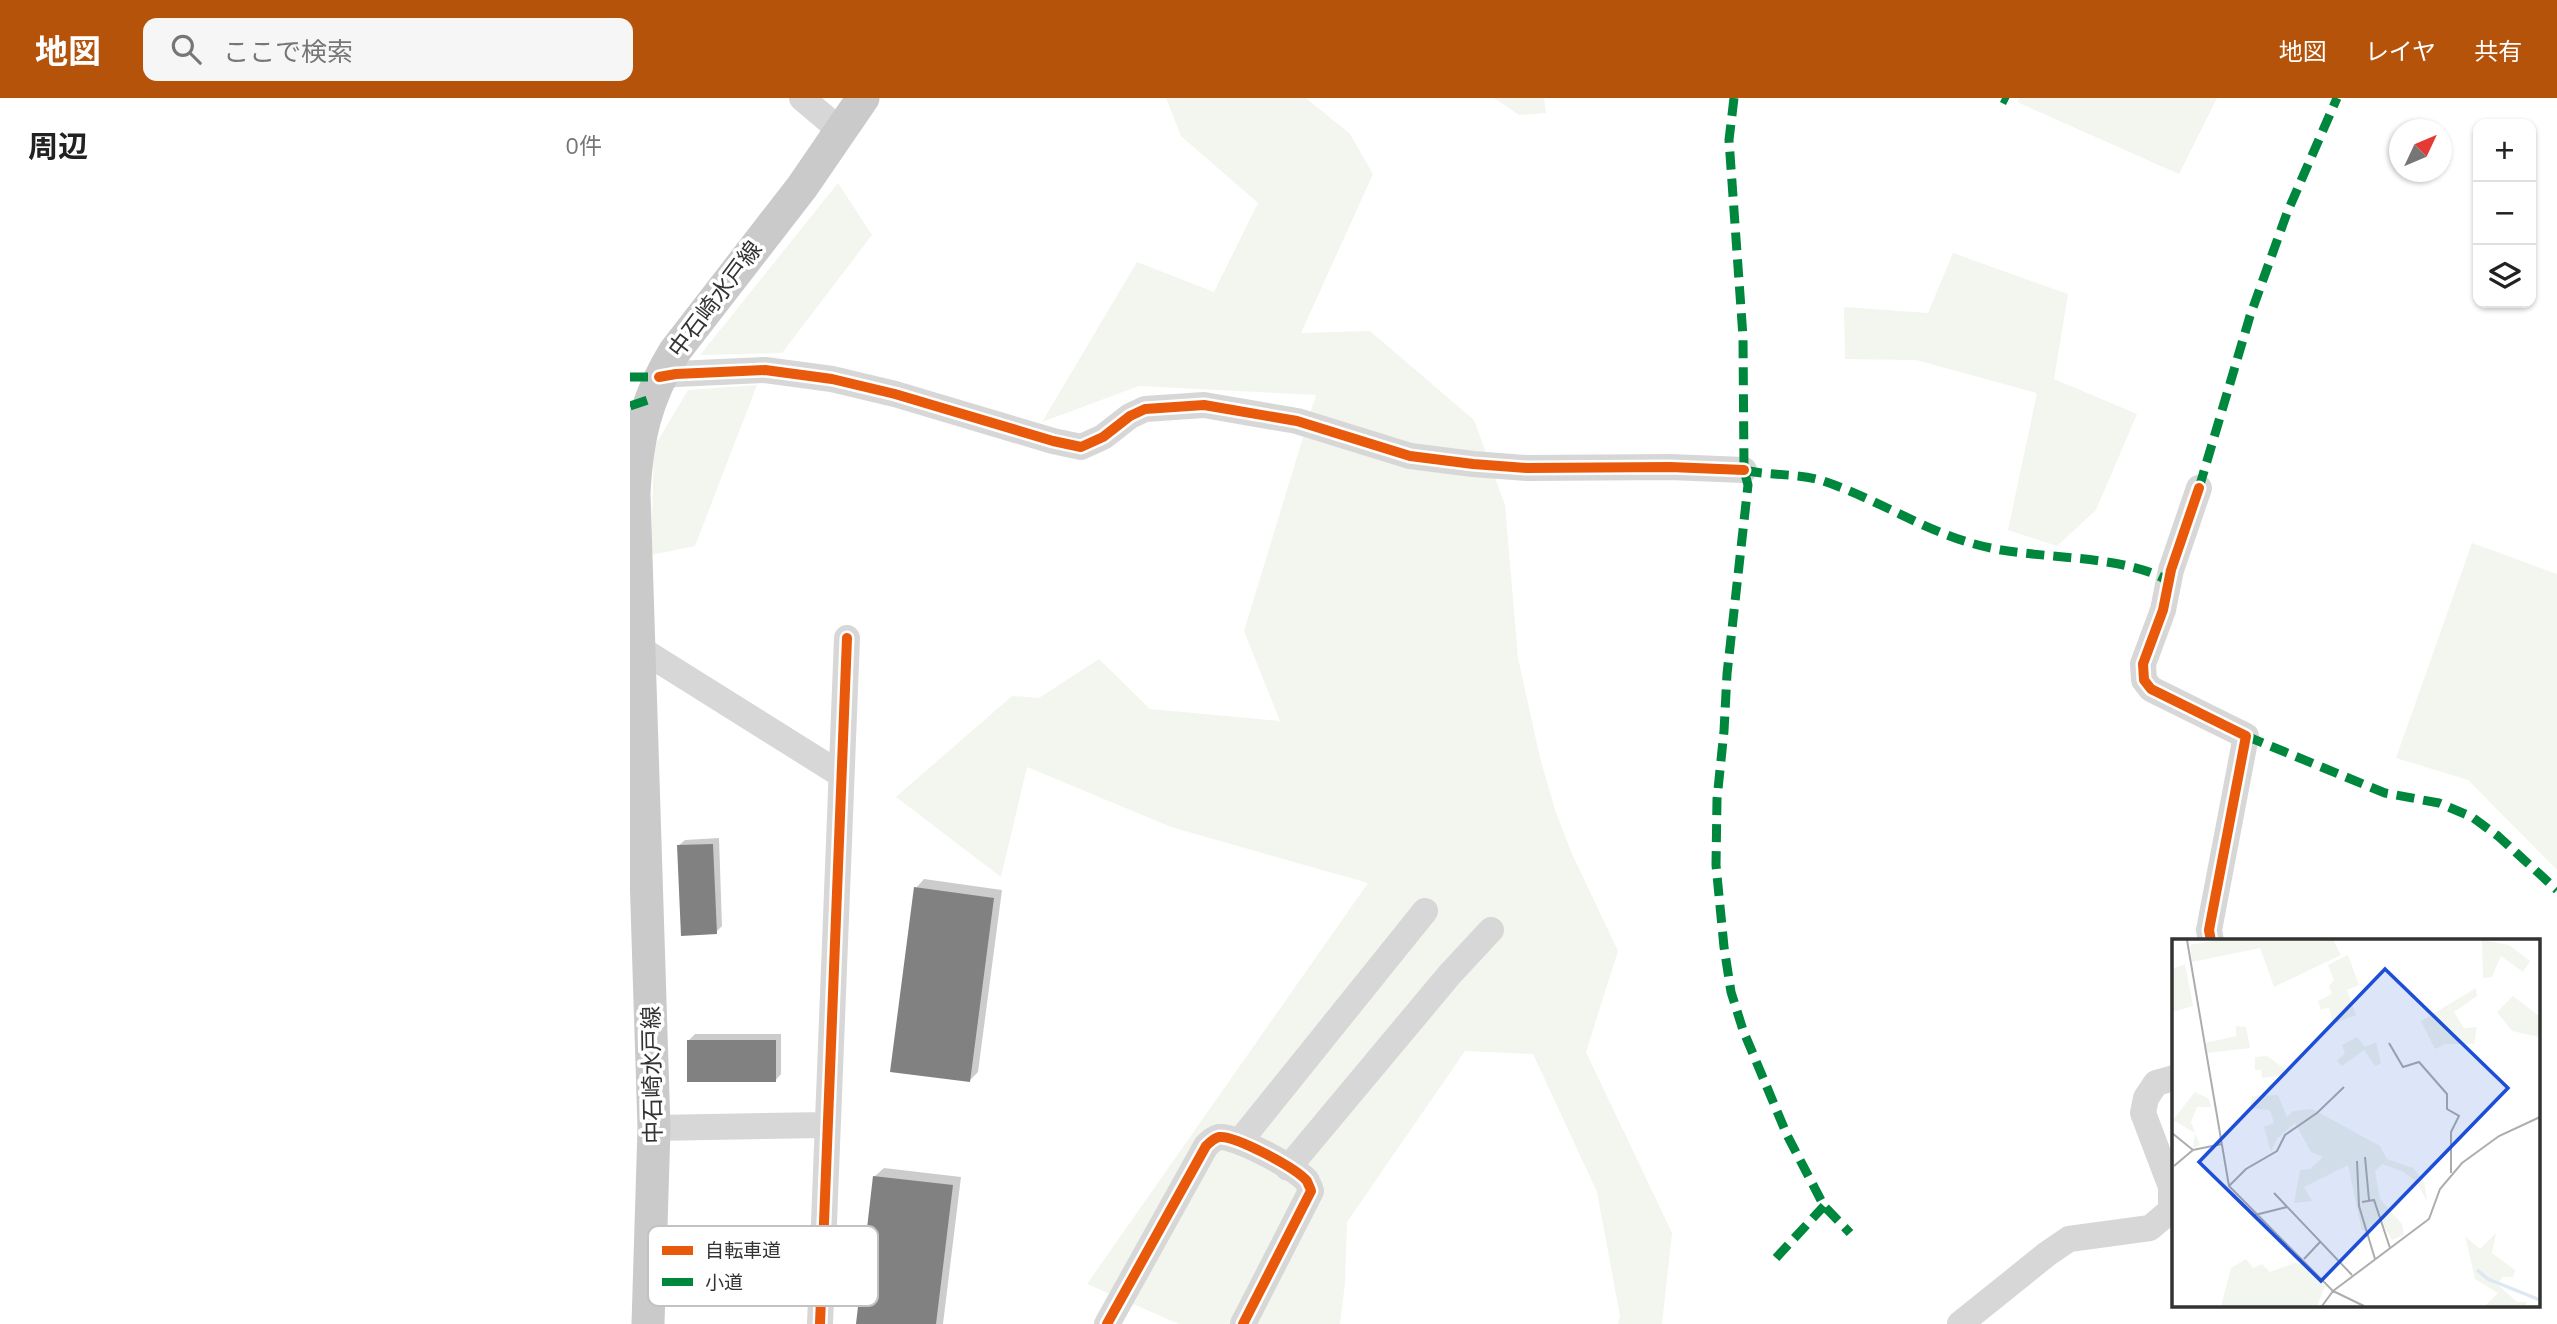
<!DOCTYPE html>
<html lang="ja">
<meta charset="utf-8">
<style>
:root{--surface:#fff;--page:#f6f6f6;--text:#222;--muted:#767676;--line:#e0e0e0;--accent:#b45309}
body{margin:0;font-family:"IBM Plex Sans","Noto Sans JP",sans-serif;background:var(--page);color:var(--text)}
.controls{position:absolute;right:21px;top:21px;display:grid;overflow:hidden;border-radius:14px;box-shadow:0 2px 5px #0004}
.controls button{width:63px;height:63px;display:grid;place-items:center;padding:0;border:0;border-bottom:2px solid var(--line);background:var(--surface);color:var(--text);font:35px sans-serif}
.compass{position:absolute;left:1759px;top:21px;width:63px;height:63px;border-radius:50%;background:var(--surface);box-shadow:0 2px 5px #0004;rotate:46deg}
.list{margin:0;padding:0;list-style:none}
h2{display:flex;justify-content:space-between;align-items:center;height:91px;margin:0;padding:0 28px;font-size:30px}
h2 small{font-size:23px;font-weight:400;color:var(--muted)}
.icon{flex:none;width:38px;height:38px;fill:none;stroke:currentColor;stroke-width:2;stroke-linecap:round;stroke-linejoin:round}
.map{position:relative;flex:none;width:1927px;height:1226px;overflow:hidden}
header{display:flex;align-items:center;gap:42px;box-sizing:border-box;height:98px;padding:0 35px;background:var(--accent);color:#fff}
header strong{font-size:33px}
nav{display:flex;gap:38px;margin-inline-start:auto;font-size:24px}
.search{width:490px;height:63px;background:var(--page);display:flex;align-items:center;gap:18px;box-sizing:border-box;padding:0 24px;border-radius:14px;color:var(--muted);font-size:26px}
main{display:flex}
aside{flex:1;background:var(--surface)}
.map>svg:first-child{display:block}
</style>
<header>
<strong>地図</strong>
<div class="search"><svg class="icon" aria-label="search" viewBox="0 0 24 24"><circle cx="10" cy="10" r="6"/><path d="M15 15l6 6"/></svg>ここで検索</div>
<nav><a>地図</a><a>レイヤ</a><a>共有</a></nav>
</header>
<main>
<aside>
<h2>周辺<small>0件</small></h2>
<ul class="list">
</ul>
</aside>
<div class="map">
<svg width="1927" height="1226" viewBox="0 0 1927 1226">
<rect width="100%" height="100%" fill="#fff"/>
<!-- green -->
<path fill="#f2f6ee" d="M536,0H676L720,36L743,76L671,235L740,233L844,322L875,407L888,560L910,660L926,715L942,756L988,853L956,954L1042,1135L1032,1226H988L990,1218L967,1094L903,956L835,953L717,1124L715,1185L710,1226H549L457,1186L738,785L541,729L397,669L371,779L266,699L382,598L409,600L469,561L520,611L650,623L614,533L686,297L509,288L412,324L507,164L584,194L628,105L551,38Z
M864,0H914L916,15L889,17Z
M1390,0H1587L1549,76L1387,4Z
M208,85L242,137L152,255L70,257Z
M1323,155L1438,196L1424,281L1507,316L1466,412L1427,448L1378,432L1407,295L1286,262L1215,261L1214,209L1298,215Z
M127,287L65,448L21,457L24,349L58,292Z
M1842,445L1927,476V772L1838,682L1766,660Z"/>
<!-- shadow -->
<path fill="#0003" d="M89,740L92,828L86,834L48,748L55,742Z
M294,781L372,792L348,974L339,983L286,790Z
M65,936H151V976L145,983L59,942Z
M254,1070L331,1079L313,1226H227L245,1078Z"/>
<!-- building -->
<path fill="#818181" d="M83,746L87,836L51,838L47,747Z
M284,789L364,800L340,984L260,974Z
M57,942H146V984H57Z
M243,1078L323,1087L306,1226H226Z"/>
<g fill="none" stroke-linecap="round" stroke-linejoin="round">
<!-- minor -->
<path stroke="#d7d7d7" stroke-width="26" d="M172,0L211,33
M29,279L46,276L135,272L202,281L265,296L423,343L451,349L473,339L500,318L515,311L574,307L667,323L780,358L843,366L897,370L1040,369L1114,372
M1569,390L1541,472L1533,512L1513,566L1514,582L1521,591L1616,638L1579,832L1581,843
M9,550L210,676
M24,1030L196,1027
M610,1043L795,813
M658,1070L820,876L861,832
M190,1226L217,540
M477,1226L576,1048C580,1044 584,1040 589,1039C605,1037 666,1070 677,1083C677,1084 681,1091 681,1093L613,1226
M1330,1226L1417,1156L1439,1141L1520,1130L1541,1112V1089L1513,1015L1516,1000L1526,985L1544,980"/>
<!-- major -->
<path stroke="#cacaca" stroke-width="33" d="M18,1226L24,1030L4,395C7,340 16,300 45,253L172,89L233,0"/>
<!-- quiet -->
<path stroke="#00873e" stroke-width="9" stroke-dasharray="18 9" stroke-linecap="butt" d="M1104,0L1099,42L1113,239L1114,372L1118,387L1097,576L1094,633L1087,701L1086,767L1094,849L1101,894L1113,932L1157,1037L1194,1108L1220,1135
M1372,0L1378,3
M0,279H29
M0,308L21,301
M1114,372C1140,378 1168,375 1193,383C1251,402 1301,438 1361,450C1411,461 1497,457 1538,483
M1569,390L1620,218L1657,115L1707,0
M1616,638L1755,695L1809,705L1842,719L1868,738L1927,792
M1146,1160L1194,1108"/>
<defs>
<path id="cycleway" d="M29,279L46,276L135,272L202,281L265,296L423,343L451,349L473,339L500,318L515,311L574,307L667,323L780,358L843,366L897,370L1040,369L1114,372
M1569,390L1541,472L1533,512L1513,566L1514,582L1521,591L1616,638L1579,832L1581,843
M190,1226L217,540
M477,1226L576,1048C580,1044 584,1040 589,1039C605,1037 666,1070 677,1083C677,1084 681,1091 681,1093L613,1226"/>
</defs>
<!-- cycleway casing -->
<use href="#cycleway" stroke="#fff" stroke-width="15"/>
<!-- cycleway -->
<use href="#cycleway" stroke="#e8590c" stroke-width="10"/>
</g>
<g text-anchor="middle" stroke-width="7" stroke-linejoin="round" paint-order="stroke">
<!-- street labels -->
<g font-size="23" fill="#333" stroke="#fff">
<text transform="translate(85 201) rotate(-53)" y="8">中石崎水戸線</text>
<text transform="translate(22 977) rotate(-91)" y="8">中石崎水戸線</text>
</g>
</g>
<!-- overview -->
<g transform="translate(1542 841)">
<rect width="368" height="368" fill="#fff"/>
<path d="M46,1H161L169,16L102,48L88,9L20,23L18,6ZM310,1L337,6L358,22L351,33L329,17L320,38L311,39ZM176,16L187,46L175,51L184,76L161,85L157,68L149,71L146,62L160,55L157,47L162,41L156,26ZM13,25L21,67L0,73V30ZM304,49L305,57L282,73L292,89L305,88L302,105H273L263,110L249,82ZM341,57L367,77V98L340,92L325,73ZM64,87L74,88L78,109L35,114L33,104L64,97ZM185,98L193,108L204,103L209,124L203,127L192,111L170,127L165,122L173,114L170,106ZM95,117L117,133L114,136L90,139L89,131H83V118ZM23,153L37,160L39,168H25L19,183L28,206L21,209L23,194L1,181ZM106,156L115,178L121,172L140,170L208,207L215,220L241,229L252,242L255,262L244,242L230,232L210,225L203,232L208,260L230,285L232,296L220,301L210,284L190,292L176,226L132,248L140,262L122,264L128,231L138,230L151,218L139,213L123,184L105,200L99,213L92,188L102,184L98,171L78,169L80,157ZM324,294L320,314L343,331L341,338H331L325,345L345,363H355L353,367H313L326,354L303,340L293,297L308,310ZM74,320L81,329L90,325L98,333L122,324L129,325L153,347L145,367H49L59,329Z" fill="#f2f6ee"/>
<path fill="none" stroke="#dde8f3" stroke-width="3.5" d="M305,331L316,340L368,361"/>
<path fill="none" stroke="#adadad" stroke-width="2" d="M15,1L57,247L161,352L150,367M217,104L231,128L247,123L275,155V170L287,177L279,193V234M0,194L21,211M193,218L197,261M185,222L187,267L203,320M2,227L21,211L50,205M57,247L74,230L105,212L113,196L145,174L172,148M102,254L180,336M190,263L202,261L218,309M83,276L115,268M132,320L148,303M192,367L161,352L257,280L268,250L290,224L327,197L368,178"/>
<path fill="#1d4ed8" fill-opacity="0.15" stroke="#1d4ed8" stroke-width="3.5" d="M213,30L336,149L149,342L27,223Z"/>
<rect width="368" height="368" fill="none" stroke="#333" stroke-width="3.5"/>
</g>
<!-- legend -->
<rect x="18" y="1128" width="230" height="80" rx="10" fill="#fff" stroke="#c2c2c2" stroke-width="2"/>
<rect x="32" y="1148" width="31" height="9" fill="#e8590c"/>
<rect x="32" y="1180" width="31" height="8" fill="#00873e"/>
<g font-size="19" fill="#333">
<text x="75" y="1159">自転車道</text>
<text x="75" y="1191">小道</text>
</g>
</svg>
<div class="controls">
<button>+</button>
<button>−</button>
<button><svg class="icon" aria-label="layers" viewBox="0 0 24 24"><path d="M12 4l9 5-9 5-9-5zM3 14l9 5 9-5"/></svg></button>
</div>
<svg class="compass" viewBox="-18 -18 36 36"><path d="M0-13l5 13h-10z" fill="#e53935"/><path d="M0 13l5-13h-10z" fill="#767676"/></svg>
</div>
</main>
